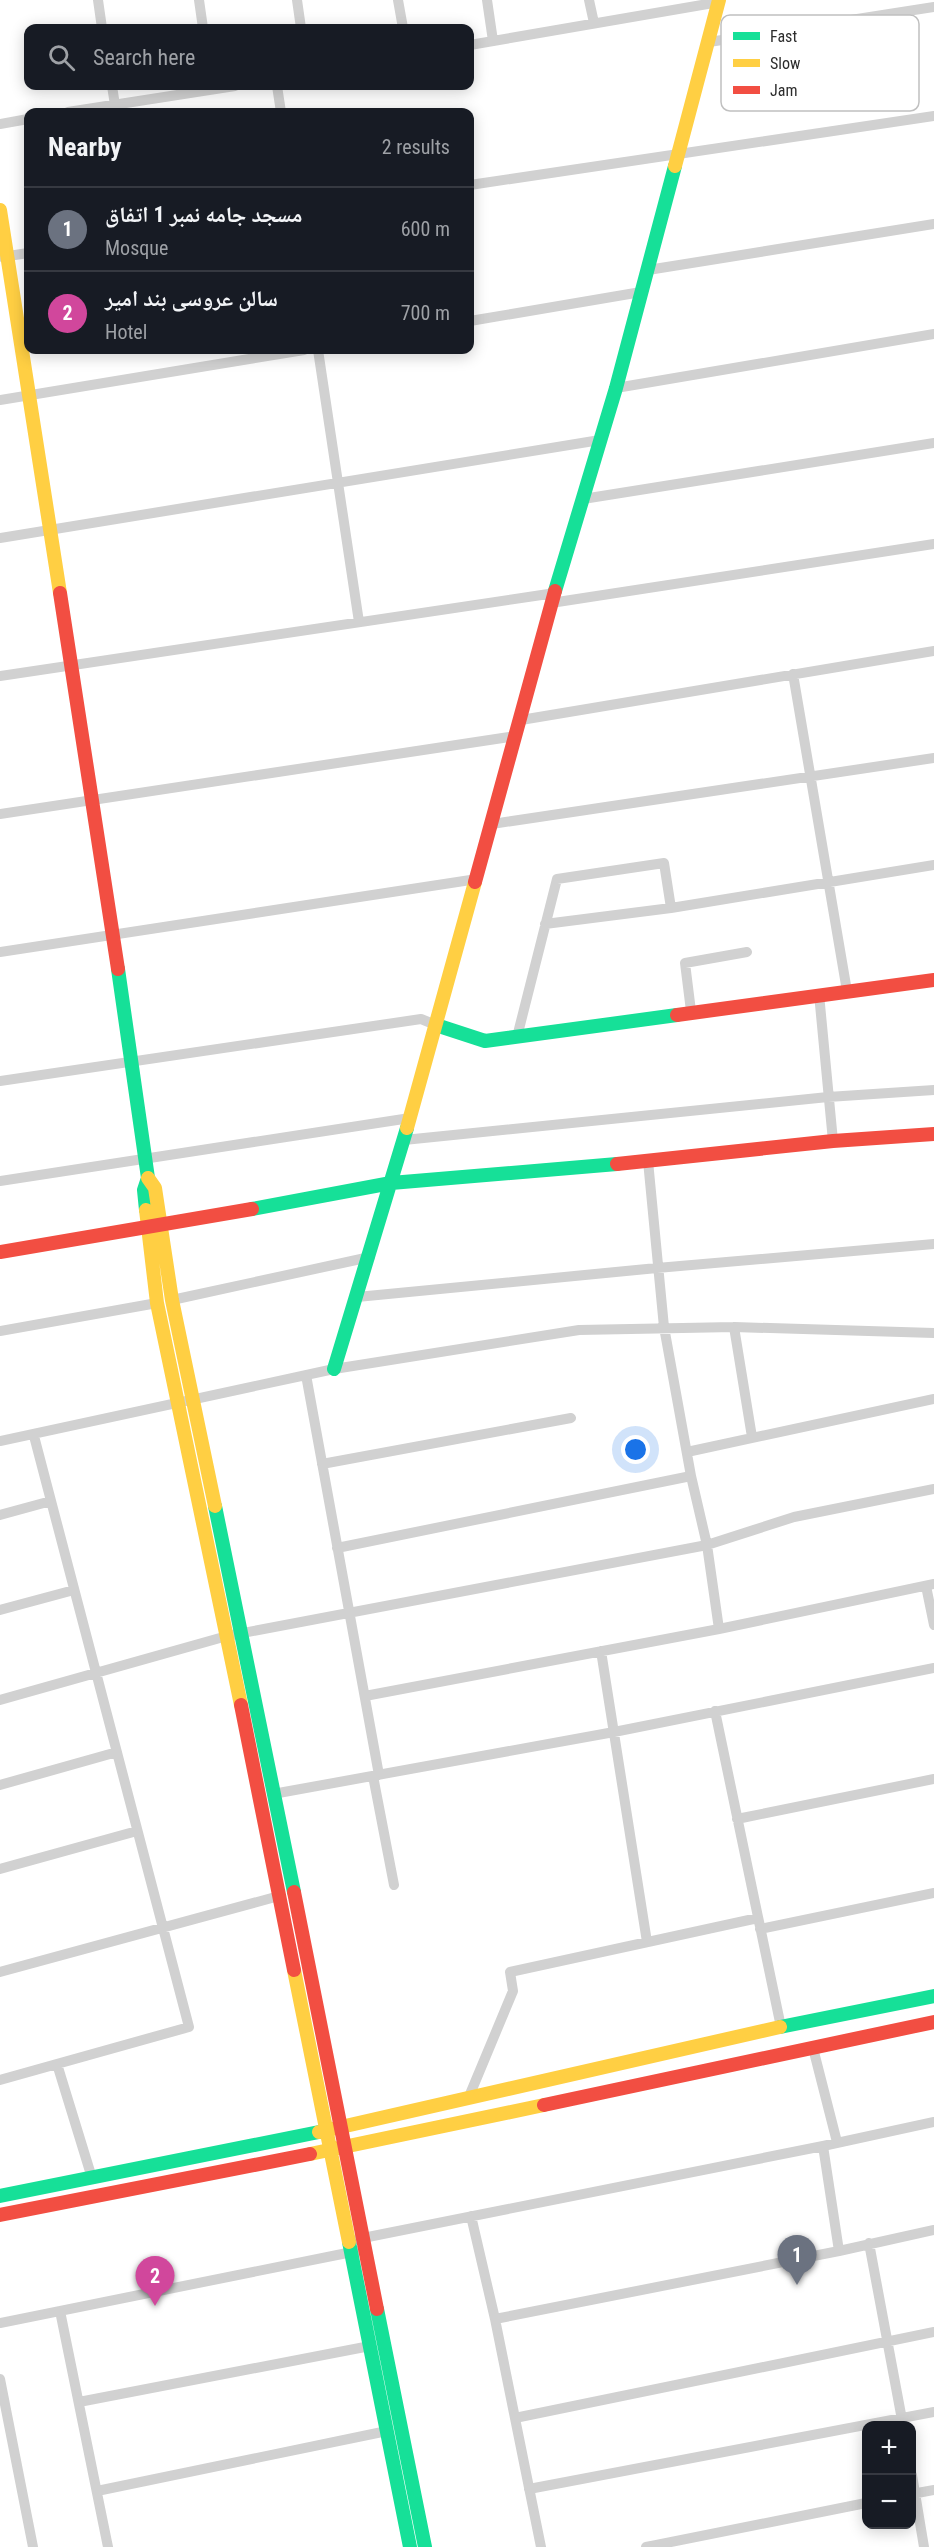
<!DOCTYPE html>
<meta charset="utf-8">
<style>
:root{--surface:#171b24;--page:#20242c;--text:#f1f3f6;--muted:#9ea1a6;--line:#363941;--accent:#b45309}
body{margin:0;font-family:"Roboto Condensed","Noto Naskh Arabic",sans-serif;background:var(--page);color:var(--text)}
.controls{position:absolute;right:18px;bottom:18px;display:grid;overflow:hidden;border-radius:12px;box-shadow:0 3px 15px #0003}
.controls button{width:54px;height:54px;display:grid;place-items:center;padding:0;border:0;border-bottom:2px solid var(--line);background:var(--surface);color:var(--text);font:30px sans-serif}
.you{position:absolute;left:636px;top:1450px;width:21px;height:21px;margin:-15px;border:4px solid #fff;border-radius:50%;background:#1a73e8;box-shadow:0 0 0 9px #1a73e833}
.badge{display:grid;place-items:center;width:39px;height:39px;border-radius:50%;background:var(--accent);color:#fff;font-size:20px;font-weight:700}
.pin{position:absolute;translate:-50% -50px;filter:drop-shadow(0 2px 3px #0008)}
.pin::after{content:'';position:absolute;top:32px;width:21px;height:18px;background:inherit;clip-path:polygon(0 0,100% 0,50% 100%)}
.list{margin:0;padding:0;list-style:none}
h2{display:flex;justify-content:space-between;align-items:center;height:78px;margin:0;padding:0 24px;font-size:26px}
h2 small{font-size:20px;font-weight:400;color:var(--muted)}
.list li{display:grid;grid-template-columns:39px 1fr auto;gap:18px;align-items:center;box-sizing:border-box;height:84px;padding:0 24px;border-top:2px solid var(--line)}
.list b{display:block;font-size:22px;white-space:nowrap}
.list p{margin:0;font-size:20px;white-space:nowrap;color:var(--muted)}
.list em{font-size:20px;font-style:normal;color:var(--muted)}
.icon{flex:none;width:33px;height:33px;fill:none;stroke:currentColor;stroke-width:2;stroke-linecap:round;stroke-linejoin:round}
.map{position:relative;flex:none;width:934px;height:2547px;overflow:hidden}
.search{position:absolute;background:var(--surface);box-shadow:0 3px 15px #0003;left:24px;top:24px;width:450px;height:66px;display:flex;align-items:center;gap:15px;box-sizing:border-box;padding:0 21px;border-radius:12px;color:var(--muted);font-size:22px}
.panel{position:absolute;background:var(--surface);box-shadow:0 3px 15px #0003;left:24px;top:108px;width:450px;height:246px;border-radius:12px}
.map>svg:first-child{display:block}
</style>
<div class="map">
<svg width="934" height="2547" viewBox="0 0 934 2547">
<rect width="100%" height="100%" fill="#fff"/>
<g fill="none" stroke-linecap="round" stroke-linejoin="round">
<!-- street -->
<path stroke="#d1d1d1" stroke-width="10" d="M98,0L102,28
M199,0L203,28
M297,0L301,28
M398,0L403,28
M487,0L493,41
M589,0L594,23
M709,42L934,7
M470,45L719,2
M112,86L115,105
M277,86L281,112
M68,112L235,86
M0,124L28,119
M470,185L934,116
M2,257L28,253
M648,270L934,224
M470,321L641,292
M318,350L359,622
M616,388L934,334
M0,400L304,350
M583,499L934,443
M0,538L600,440
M551,603L934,544
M793,674L847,991
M0,676L555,593
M521,720L934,651
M0,814L516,736
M492,824L934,758
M545,924L671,908L934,865
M0,952L477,879
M819,994L833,1141
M691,1011L685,963L747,952
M517,1037L557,879L664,863L671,908
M0,1081L421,1019L436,1025
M404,1140L828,1097L934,1090
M648,1161L664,1327L691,1476L707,1545L719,1629
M0,1181L410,1118
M357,1297L657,1268L934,1244
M172,1300L370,1257
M734,1327L752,1437
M0,1331L157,1303
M306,1375L379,1775
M0,1441L334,1369L579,1330L734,1327L934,1333
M687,1452L934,1399
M322,1464L571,1418
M0,1515L51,1501
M337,1548L691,1476
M926,1586L934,1625
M0,1610L74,1590
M601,1651L647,1942
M365,1696L719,1629L934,1584
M0,1700L227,1636L707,1545L794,1517L934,1489
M715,1711L781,2027
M373,1776L394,1885
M0,1785L117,1752
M273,1794L614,1732L934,1668
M737,1819L934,1779
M0,1869L137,1831
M760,1929L934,1893
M0,1972L279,1896
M813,2048L837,2142
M57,2064L92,2178
M0,2080L189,2027L34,1436
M468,2099L513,1991L510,1972L758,1918
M823,2146L839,2251
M471,2216L495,2319L541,2547
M358,2239L823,2146L934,2122
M869,2243L903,2425
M60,2311L108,2547
M495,2319L839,2251L934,2230
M0,2323L357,2251
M0,2379L33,2547
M79,2402L370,2346
M515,2418L934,2332
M912,2475L924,2547
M529,2489L934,2412
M97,2491L387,2431
M912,2494L934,2490
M646,2547L866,2503"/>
<!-- fast -->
<path stroke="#16e098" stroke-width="14" d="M555,591L616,388L675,166
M118,969L148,1178L144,1190L146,1210
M436,1025L485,1041L677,1015
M252,1209L391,1183L617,1164
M334,1369L407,1128
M215,1506L294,1892
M780,2027L934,1996
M0,2196L319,2132
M349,2242L410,2547
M377,2309L425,2547"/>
<!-- slow -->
<path stroke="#ffcf43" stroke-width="14" d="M675,166L719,0
M0,210L60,593
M407,1128L475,882
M148,1178L155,1188L172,1300L215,1506
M146,1210L157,1303L241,1705
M294,1970L349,2242
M319,2132L780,2027
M310,2154L544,2105"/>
<!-- jam -->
<path stroke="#f24e42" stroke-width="14" d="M60,593L118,969
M475,882L555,591
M677,1015L934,980
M617,1164L833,1141L934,1134
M0,1252L252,1209
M241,1705L294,1970
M294,1892L377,2309
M544,2105L934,2022
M0,2215L310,2154"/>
</g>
<!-- legend -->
<rect x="721" y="15" width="198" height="96" rx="9" fill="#fff" stroke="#c0c0c0" stroke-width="1.5"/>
<rect x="733" y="32" width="27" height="8" fill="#16e098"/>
<rect x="733" y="59" width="27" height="8" fill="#ffcf43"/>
<rect x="733" y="86" width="27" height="8" fill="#f24e42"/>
<g font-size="16" fill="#2c2c2c">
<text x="770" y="42">Fast</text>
<text x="770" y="69">Slow</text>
<text x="770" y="96">Jam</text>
</g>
</svg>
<div class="controls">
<button>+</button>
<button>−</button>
</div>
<div class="you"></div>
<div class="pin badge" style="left:797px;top:2285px;background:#6b7280">1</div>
<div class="pin badge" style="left:155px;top:2306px;background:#d1479c">2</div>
<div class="search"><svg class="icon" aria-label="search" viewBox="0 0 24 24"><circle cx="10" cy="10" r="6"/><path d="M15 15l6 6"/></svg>Search here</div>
<section class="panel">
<h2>Nearby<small>2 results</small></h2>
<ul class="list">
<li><span class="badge" style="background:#6b7280">1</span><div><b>مسجد جامه نمبر 1 اتفاق</b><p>Mosque</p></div><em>600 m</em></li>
<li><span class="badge" style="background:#d1479c">2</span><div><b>سالن عروسی بند امیر</b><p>Hotel</p></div><em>700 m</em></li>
</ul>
</section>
</div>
